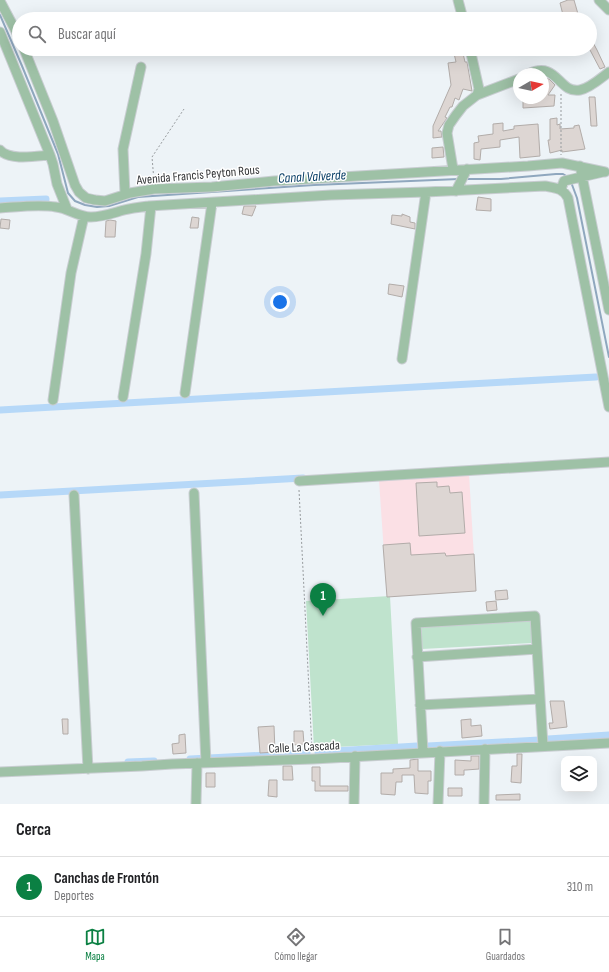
<!DOCTYPE html>
<html lang="es">
<meta charset="utf-8">
<style>
:root{--surface:#fff;--page:#f6f6f6;--text:#202124;--muted:#757577;--line:#e0e0e0;--accent:#0b8043}
body{margin:0;font-family:"Sofia Sans Condensed",sans-serif;background:var(--page);color:var(--text)}
.controls{position:absolute;right:12px;bottom:12px;display:grid;overflow:hidden;border-radius:8px;box-shadow:0 4px 16px #0002}
.controls button{width:36px;height:36px;display:grid;place-items:center;padding:0;border:0;border-bottom:1px solid var(--line);background:var(--surface);color:var(--text);font:20px sans-serif}
.compass{position:absolute;left:513px;top:68px;width:36px;height:36px;border-radius:50%;background:var(--surface);box-shadow:0 4px 16px #0002;rotate:81deg}
.you{position:absolute;left:280px;top:302px;width:14px;height:14px;margin:-10px;border:3px solid #fff;border-radius:50%;background:#1a73e8;box-shadow:0 0 0 6px #1a73e833}
.badge{display:grid;place-items:center;width:26px;height:26px;border-radius:50%;background:var(--accent);color:#fff;font-size:13px;font-weight:700}
.pin{position:absolute;translate:-50% -33px;filter:drop-shadow(0 1px 2px #0008)}
.pin::after{content:'';position:absolute;top:21px;width:14px;height:12px;background:inherit;clip-path:polygon(0 0,100% 0,50% 100%)}
.list{margin:0;padding:0;list-style:none}
h2{display:flex;justify-content:space-between;align-items:center;height:52px;margin:0;padding:0 16px;font-size:17px}
h2 small{font-size:13px;font-weight:400;color:var(--muted)}
.list li{display:grid;grid-template-columns:26px 1fr auto;gap:12px;align-items:center;box-sizing:border-box;height:60px;padding:0 16px;border-top:1px solid var(--line)}
.list b{display:block;font-size:15px;white-space:nowrap}
.list p{margin:0;font-size:13px;white-space:nowrap;color:var(--muted)}
.list em{font-size:13px;font-style:normal;color:var(--muted)}
.icon{flex:none;width:22px;height:22px;fill:none;stroke:currentColor;stroke-width:2;stroke-linecap:round;stroke-linejoin:round}
.map{position:relative;flex:none;width:609px;height:804px;overflow:hidden}
.search{position:absolute;background:var(--surface);box-shadow:0 4px 16px #0002;left:12px;right:12px;top:12px;height:44px;display:flex;align-items:center;gap:10px;box-sizing:border-box;padding:0 14px;border-radius:22px;color:var(--muted);font-size:15px}
.sheet{height:112px;background:var(--surface)}
nav{display:flex;justify-content:space-around;align-items:center;box-sizing:border-box;height:56px;border-top:1px solid var(--line);background:var(--surface);font-size:11px;color:var(--muted)}
nav a{display:grid;justify-items:center;gap:2px}
nav .on{color:var(--accent)}
.map>svg:first-child{display:block}
</style>
<div class="map">
<svg width="609" height="804" viewBox="0 0 609 804">
<rect width="100%" height="100%" fill="#edf3f7"/>
<!-- industrial -->
<path fill="#fbe0e5" d="M469,474L476,591L387,597L379,480Z"/>
<!-- green -->
<path fill="#bfe3cd" d="M390,596L398,744L314,748L306,601Z
M531,620L532,643L422,649L421,626Z"/>
<g fill="none" stroke-linecap="round" stroke-linejoin="round">
<!-- stream -->
<path stroke="#8fa7be" stroke-width="2" d="M0,15L22,66L58,154L68,193L75,201L85,205L97,207L109,206L138,197L314,185L459,179
M465,179H501L556,174H563L568,177
M571,182L577,198L609,357"/>
<!-- canal -->
<path stroke="#b6d8f8" stroke-width="7" d="M0,201L46,199
M0,410L596,377
M0,495L303,478
M548,739L609,735
M428,746L539,740
M318,752L417,746
M190,759L307,753
M128,762L154,761"/>
</g>
<!-- building -->
<path fill="#ddd6d3" stroke="#b2aca9" d="M568,0H574L578,14L572,17V19H564L560,3Z
M590,37L597,50L605,67L600,69L590,50Z
M453,49H462L465,62H467L472,91L463,89L459,100L455,98L452,107H450L445,117L447,118L438,131H441L442,137L433,138V126L451,85L448,63L456,62Z
M543,78L549,79L555,85L548,95H555L554,106L523,108V98H543Z
M589,97H595L597,126H591Z
M557,118V125L560,124V129L574,128V126L579,125L585,149L562,152V150L550,153L548,140H550V119Z
M503,123V131L514,129V126L538,124L540,156L520,158L519,137L500,140V147L481,149L480,160L474,159V143L479,142L478,136L493,134V124Z
M443,147L444,157L432,158V148Z
M478,197L491,199V211L476,210Z
M244,206H256L252,216L242,214Z
M402,214L410,217V222L415,223V229L391,224L392,215L402,216Z
M192,217L199,218L198,228H190Z
M1,219L10,220L9,229L0,228Z
M110,220L116,221L115,237H105L106,221Z
M389,284L404,286L402,297L388,294Z
M437,482V487L449,486L450,493L462,492L465,533L419,536L416,483Z
M410,543L411,555L445,553L446,556L474,554L476,591L387,597L383,545Z
M507,590L508,599L496,600L495,591Z
M496,601L497,610L487,611L486,602Z
M550,701H564L567,727L550,729L549,723H553Z
M62,719H68V734H63Z
M471,719V726L481,725L482,736L462,738L461,720Z
M274,726L275,752L260,753L258,727Z
M294,731H303L304,744L294,745Z
M185,734L186,753L173,754L172,744L179,743V735Z
M517,754H522L521,783L511,782L512,766H517Z
M471,756H479V769L466,770H464V775H455V760L471,761Z
M418,759V771H431V781H428V794L415,793L414,775H402V782H396L395,795L381,794V773H393V769L410,768V760Z
M283,766H292L293,780H283Z
M312,767H320V786H348V791H315V781H312Z
M206,773H215V787H206Z
M269,780H277V797L268,796Z
M448,788H462V796H448Z
M520,794V800H496V795Z"/>
<g fill="none" stroke-linecap="round" stroke-linejoin="round">
<defs>
<path id="minor" d="M458,0L463,19
M599,0L609,10
M0,1L19,37
M0,32L50,155L53,164L57,184L67,209
M24,49L53,121L75,185L79,192L86,198L95,200L105,201L130,193L154,189L212,187L274,181L528,166L562,163L605,172
M470,49L479,89L477,95
M528,74C558,60 558,94 580,90C590,88 601,78 609,72
M0,150C9,161 37,156 50,155
M580,166L609,310
M453,169L447,133L449,125L456,115L463,106L477,95L519,79
M561,189L564,181L603,172
M456,191L467,169
M125,194L123,149L141,67
M0,208C18,207 38,204 56,207C68,208 78,217 91,217C103,217 113,213 124,210C132,208 141,207 149,206L331,195L426,192L545,186C555,188 563,188 568,198L609,407
M402,359L426,192
M185,393L212,203
M123,397L146,254L151,206
M53,400L71,273L84,216
M299,481L609,462
M194,493L206,763
M74,495L88,769
M417,657L537,649
M420,705L540,699
M423,752L416,623L535,616L543,746
M0,772L142,766L172,764L313,759L609,743
M196,804L197,763
M354,804L355,756
M438,804L440,751
M484,804L485,749"/>
</defs>
<!-- minor casing -->
<use href="#minor" stroke="#c8cdd1" stroke-width="11"/>
<!-- path -->
<path stroke="#979b9e" stroke-width="1" stroke-dasharray="2 2" stroke-linecap="butt" d="M561,94V155
M154,181L152,157L184,109
M299,490L312,750"/>
<!-- minor -->
<use href="#minor" stroke="#9ec1a6" stroke-width="9"/>
</g>
<g text-anchor="middle" stroke-width="3" stroke-linejoin="round" paint-order="stroke">
<!-- street labels -->
<g font-size="13" fill="#343638" stroke="#fff">
<text transform="translate(198 174) rotate(-5)" y="5">Avenida Francis Peyton Rous</text>
<text transform="translate(304 746) rotate(-3)" y="5">Calle La Cascada</text>
</g>
<!-- water labels -->
<g font-size="14" font-style="italic" fill="#083e66" stroke="#fff">
<text transform="translate(312 176) rotate(-3)" y="5">Canal Valverde</text>
</g>
</g>
</svg>
<div class="controls">
<button><svg class="icon" aria-label="layers" viewBox="0 0 24 24"><path d="M12 4l9 5-9 5-9-5zM3 14l9 5 9-5"/></svg></button>
</div>
<svg class="compass" viewBox="-18 -18 36 36"><path d="M0-13l5 13h-10z" fill="#e53935"/><path d="M0 13l5-13h-10z" fill="#757577"/></svg>
<div class="you"></div>
<div class="pin badge" style="left:323px;top:616px">1</div>
<div class="search"><svg class="icon" aria-label="search" viewBox="0 0 24 24"><circle cx="10" cy="10" r="6"/><path d="M15 15l6 6"/></svg>Buscar aquí</div>
</div>
<section class="sheet">
<h2>Cerca<small></small></h2>
<ul class="list">
<li><span class="badge">1</span><div><b>Canchas de Frontón</b><p>Deportes</p></div><em>310 m</em></li>
</ul>
</section>
<nav>
<a class="on"><svg class="icon" aria-label="map" viewBox="0 0 24 24"><path d="M3 6l6-2 6 2 6-2v14l-6 2-6-2-6 2zM9 4v14M15 6v14"/></svg>Mapa</a>
<a><svg class="icon" aria-label="directions" viewBox="0 0 24 24"><path d="M12 3l9 9-9 9-9-9zM9 14v-3h6M13 9l2 2-2 2"/></svg>Cómo llegar</a>
<a><svg class="icon" aria-label="saved" viewBox="0 0 24 24"><path d="M7 4h10v16l-5-4-5 4z"/></svg>Guardados</a>
</nav>
